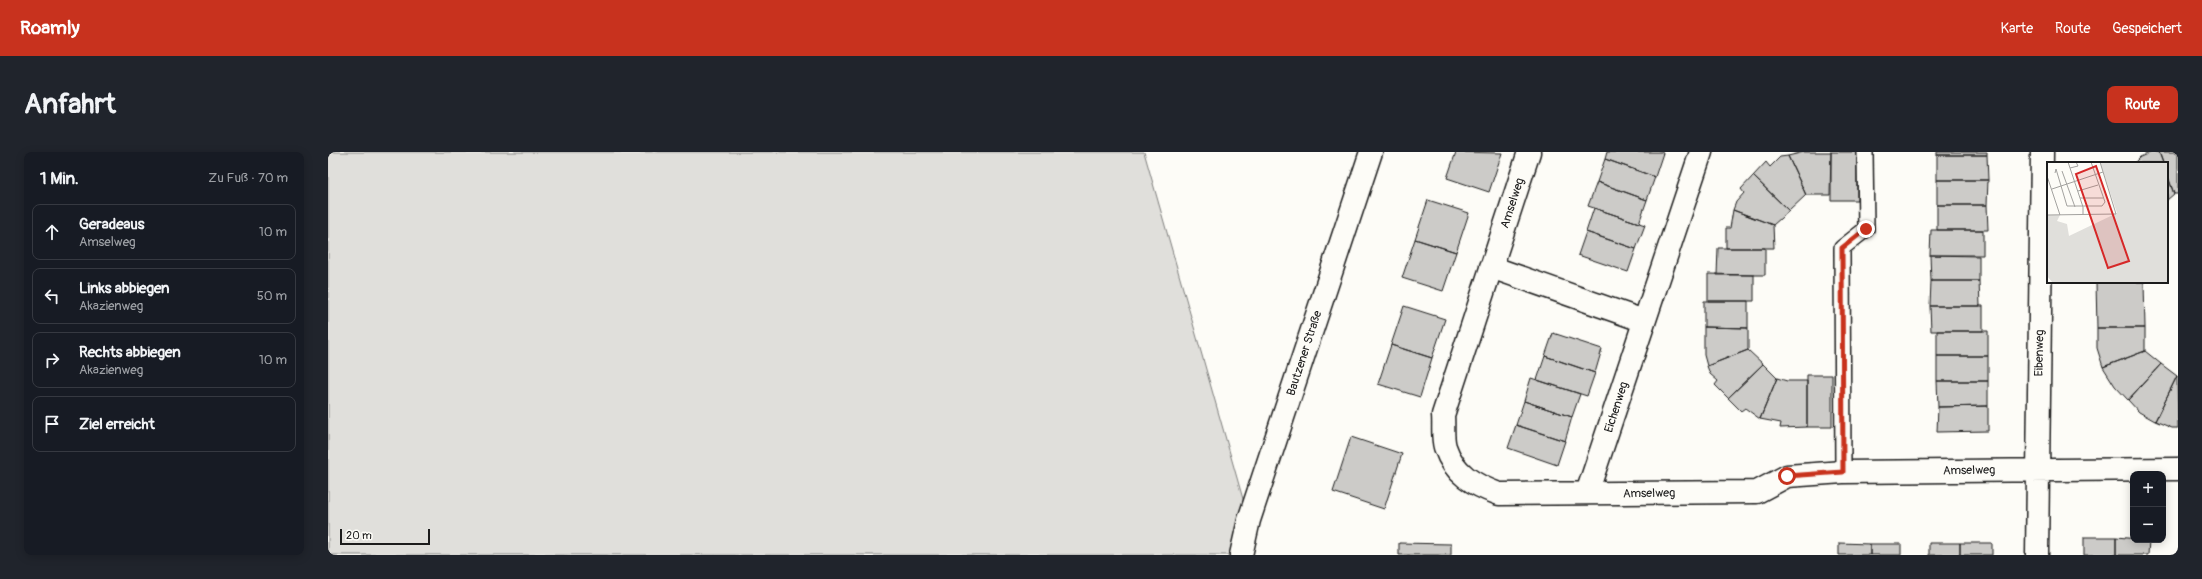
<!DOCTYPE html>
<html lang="de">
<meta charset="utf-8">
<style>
:root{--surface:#171b24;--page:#20242c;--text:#f1f3f6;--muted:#9ea1a6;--line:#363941;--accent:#c8321e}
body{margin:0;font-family:Pangolin,sans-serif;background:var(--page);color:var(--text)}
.controls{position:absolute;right:12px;bottom:12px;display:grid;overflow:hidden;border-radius:8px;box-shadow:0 2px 10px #0003}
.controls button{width:36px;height:36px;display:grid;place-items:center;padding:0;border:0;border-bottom:1px solid var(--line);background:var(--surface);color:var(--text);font:20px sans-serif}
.scale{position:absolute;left:12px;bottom:10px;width:90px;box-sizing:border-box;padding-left:4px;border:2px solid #1c1c1c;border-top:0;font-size:11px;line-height:14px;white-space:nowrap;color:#1c1c1c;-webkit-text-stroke:3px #fdfcf7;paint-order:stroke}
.stop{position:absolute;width:12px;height:12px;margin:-9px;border:3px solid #c8321e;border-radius:50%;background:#fff}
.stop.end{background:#c8321e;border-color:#fff;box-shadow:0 1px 4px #0008}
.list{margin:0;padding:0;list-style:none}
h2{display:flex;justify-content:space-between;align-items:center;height:52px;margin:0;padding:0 16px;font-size:17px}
h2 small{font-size:13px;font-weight:400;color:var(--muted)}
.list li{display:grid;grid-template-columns:26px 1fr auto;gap:12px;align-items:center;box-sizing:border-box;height:56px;margin:0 8px 8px;padding:0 8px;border:1px solid var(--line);border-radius:8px}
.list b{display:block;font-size:15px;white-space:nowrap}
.list p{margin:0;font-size:13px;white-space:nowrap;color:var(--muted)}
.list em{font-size:13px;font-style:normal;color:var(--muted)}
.icon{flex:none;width:22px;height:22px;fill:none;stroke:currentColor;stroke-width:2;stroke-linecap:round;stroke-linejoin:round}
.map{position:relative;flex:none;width:1850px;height:403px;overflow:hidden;border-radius:8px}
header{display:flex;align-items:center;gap:24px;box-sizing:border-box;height:56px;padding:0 20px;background:var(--accent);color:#fff}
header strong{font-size:19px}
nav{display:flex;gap:22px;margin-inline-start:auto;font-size:14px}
.intro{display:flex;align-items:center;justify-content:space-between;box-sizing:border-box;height:96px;padding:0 24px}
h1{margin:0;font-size:28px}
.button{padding:10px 18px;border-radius:8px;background:var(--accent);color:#fff;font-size:14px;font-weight:700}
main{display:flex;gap:24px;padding:0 24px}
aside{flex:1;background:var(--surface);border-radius:8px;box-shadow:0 2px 10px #0003}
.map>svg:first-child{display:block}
</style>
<header>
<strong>Roamly</strong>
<nav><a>Karte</a><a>Route</a><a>Gespeichert</a></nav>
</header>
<div class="intro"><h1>Anfahrt</h1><a class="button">Route</a></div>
<main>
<aside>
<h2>1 Min.<small>Zu Fuß · 70 m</small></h2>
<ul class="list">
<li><svg class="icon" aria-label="ahead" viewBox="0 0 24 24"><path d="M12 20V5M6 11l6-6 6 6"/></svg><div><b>Geradeaus</b><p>Amselweg</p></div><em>10 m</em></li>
<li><svg class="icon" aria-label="left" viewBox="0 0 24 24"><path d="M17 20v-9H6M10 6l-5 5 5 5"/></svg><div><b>Links abbiegen</b><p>Akazienweg</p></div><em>50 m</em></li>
<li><svg class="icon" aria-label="right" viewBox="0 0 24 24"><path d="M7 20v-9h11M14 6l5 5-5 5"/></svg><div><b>Rechts abbiegen</b><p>Akazienweg</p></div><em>10 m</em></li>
<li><svg class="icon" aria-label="arrive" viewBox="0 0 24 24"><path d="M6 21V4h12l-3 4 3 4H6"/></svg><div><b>Ziel erreicht</b></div></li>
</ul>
</aside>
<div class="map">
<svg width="1850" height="403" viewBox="0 0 1850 403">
<rect width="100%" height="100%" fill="#fdfcf7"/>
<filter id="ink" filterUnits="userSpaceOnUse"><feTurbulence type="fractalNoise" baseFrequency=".025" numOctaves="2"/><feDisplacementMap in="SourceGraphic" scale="8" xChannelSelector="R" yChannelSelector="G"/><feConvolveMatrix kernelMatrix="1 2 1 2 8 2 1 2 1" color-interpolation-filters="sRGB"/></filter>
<g filter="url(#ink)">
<!-- green -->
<path fill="#e0dfdb" stroke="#7e7e7c" d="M0,0H816L921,368L913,403H0Z"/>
<!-- building -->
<path fill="#cccbc8" stroke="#1c1c1c" d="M1128,0L1174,1L1161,40L1119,26Z
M1279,0H1333L1335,1L1327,25L1277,7Z
M1476,0H1503L1502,43H1478L1460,4Z
M1503,0H1529V48H1503Z
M1609,0H1659V3H1609Z
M1824,0H1831L1835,11H1806L1812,5Z
M1831,0H1850V42H1846L1839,22V11H1835Z
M1609,3H1659L1660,28H1609Z
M1460,4L1478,43L1461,59L1425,24L1438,10L1442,15L1452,5Z
M1277,7L1327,25L1319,48L1269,30Z
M1839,22L1846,42L1839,48Z
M1425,24L1461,59L1445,73L1405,58L1408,50L1416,41L1413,37Z
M1609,28H1660L1659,53H1609Z
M1269,30L1319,48L1311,71L1260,54Z
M1100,48L1141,61L1128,100L1087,87Z
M1609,53H1659L1660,78H1609Z
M1266,56L1317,73L1308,97L1258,80Z
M1405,58L1445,73L1446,96H1398V76H1402Z
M1603,78H1655V103H1602Z
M1258,80L1308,97L1300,120L1250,103Z
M1087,87L1128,100L1115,139L1074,126Z
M1390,96H1437V123H1389Z
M1602,103L1651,104V129H1603Z
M1380,122L1426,123V149H1380Z
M1603,129H1651L1652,154H1602Z
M1768,130H1816L1817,176H1769Z
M1376,149H1420V176L1376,175Z
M1076,154L1117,167L1104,206L1063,193Z
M1602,154H1655V179H1603Z
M1376,175L1420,176V198L1379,214L1376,203Z
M1769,176H1817V199L1775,215L1769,196Z
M1609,179H1660V204H1609Z
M1225,181L1274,197L1267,221L1217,204Z
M1063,193L1104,206L1092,245L1050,232Z
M1420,198L1435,212L1400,246L1387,233L1390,229L1382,222L1379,214Z
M1817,199L1833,212L1800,248L1787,234L1775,215Z
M1217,204L1267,221L1259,244L1209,228Z
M1609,204H1660V229H1609Z
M1435,212L1449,226L1432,267L1417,256L1413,259L1400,246Z
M1833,212L1849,224L1827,269L1811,260L1800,248Z
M1479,223H1504V275H1479Z
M1849,224L1850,276H1844L1827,269Z
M1203,226L1252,242L1244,265L1196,249Z
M1449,226L1459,229H1479V275L1452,276L1453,271L1432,267Z
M1609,229H1660V254L1610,255Z
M1196,249L1244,265L1237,289L1188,273Z
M1660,254V279L1609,280L1610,255Z
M1188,273L1237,289L1229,313L1180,296Z
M1023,285L1074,302L1056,357L1005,340Z
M1756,385H1788V403H1756Z
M1788,385L1821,388L1820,403H1788Z
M1071,391L1123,392V403H1071Z
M1511,391L1542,392V403H1511Z
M1601,391H1632V403H1601Z
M1632,391H1664V403H1632Z
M1542,392H1573V403H1542Z"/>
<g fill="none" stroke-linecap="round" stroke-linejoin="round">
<defs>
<path id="lane" d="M1515,320L1514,96L1538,77L1537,0"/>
<path id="street" d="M1201,0L1115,263C1116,273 1114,285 1117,295C1126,322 1146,333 1171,342L1429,340L1459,324L1515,320L1850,317
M1163,115L1316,169
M1259,341L1373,0
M913,403L921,368L1043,0
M1709,403L1714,0"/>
</defs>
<!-- lane casing -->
<use href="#lane" stroke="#1c1c1c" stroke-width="18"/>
<!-- street casing -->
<use href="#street" stroke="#1c1c1c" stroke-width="25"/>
<!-- lane -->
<use href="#lane" stroke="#fdfcf7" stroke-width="15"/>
<!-- street -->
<use href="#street" stroke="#fdfcf7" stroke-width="22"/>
</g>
</g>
<g fill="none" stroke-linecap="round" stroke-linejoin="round" filter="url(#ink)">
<!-- route -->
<path stroke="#c8321e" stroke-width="5" d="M1459,324L1515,320L1514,96L1538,77"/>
</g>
<g text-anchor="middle" stroke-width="4" stroke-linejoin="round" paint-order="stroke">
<!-- street labels -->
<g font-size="12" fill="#1c1c1c" stroke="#fdfcf7">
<text transform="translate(1184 51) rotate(-72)" y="4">Amselweg</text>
<text transform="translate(976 201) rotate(-72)" y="4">Bautzener Straße</text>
<text transform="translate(1711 201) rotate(-89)" y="4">Eibenweg</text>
<text transform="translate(1288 255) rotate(-72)" y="4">Eichenweg</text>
<text transform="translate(1641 318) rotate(-1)" y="4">Amselweg</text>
<text transform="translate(1321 341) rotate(-1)" y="4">Amselweg</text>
</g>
</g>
<!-- overview -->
<g transform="translate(1719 10)">
<rect width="121" height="121" fill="#fdfcf7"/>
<path d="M53,0H121V121H6L0,114V53H13L10,59L20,62L22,74L70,51Z" fill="#e0dfdb"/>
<path fill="none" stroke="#a3a29f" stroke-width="1" d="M21,0L36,45V53M23,6L31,4L29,0M15,9L28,45M8,11L9,7L20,44H55L58,40L44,0M0,14L13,53M5,27L56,10M31,29L51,23M33,36H56M0,53L69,52L53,0"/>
<path fill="#d62828" fill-opacity="0.15" stroke="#d62828" stroke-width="2" d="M49,4L82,99L61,106L29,12Z"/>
<rect width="121" height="121" fill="none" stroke="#1c1c1c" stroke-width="2"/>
</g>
</svg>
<div class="controls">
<button>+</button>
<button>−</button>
</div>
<div class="scale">20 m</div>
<div class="stop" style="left:1459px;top:324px"></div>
<div class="stop end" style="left:1538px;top:77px"></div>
</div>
</main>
